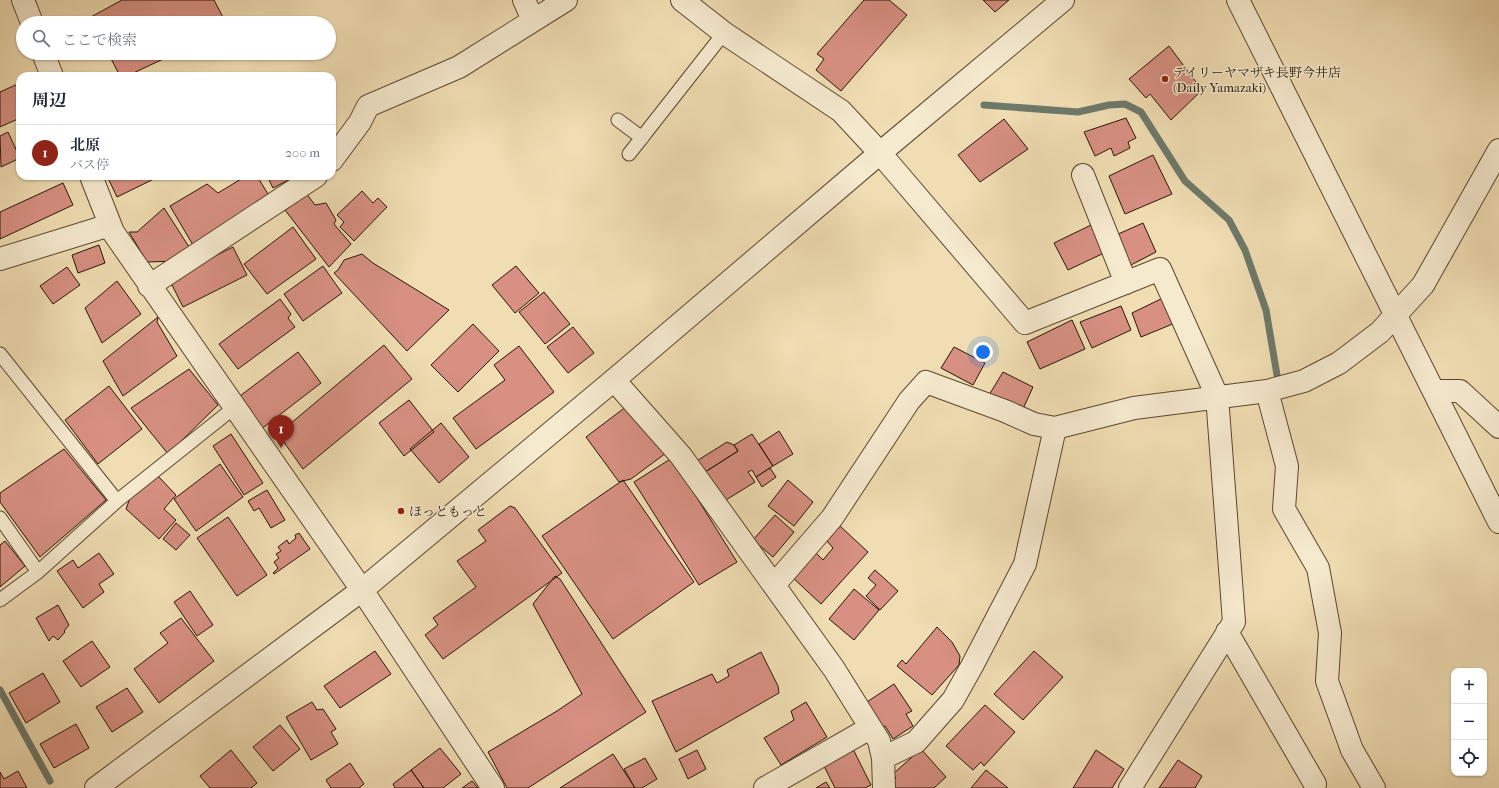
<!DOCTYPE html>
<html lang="ja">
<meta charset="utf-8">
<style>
:root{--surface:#fff;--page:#f2f2f3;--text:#1f2937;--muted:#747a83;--line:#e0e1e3;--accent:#8f2418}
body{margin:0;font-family:"IM FELL French Canon","Noto Serif JP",serif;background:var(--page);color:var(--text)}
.controls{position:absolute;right:12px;bottom:12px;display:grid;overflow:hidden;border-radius:8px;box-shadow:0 1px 3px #0004}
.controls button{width:36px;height:36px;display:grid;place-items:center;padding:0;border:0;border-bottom:1px solid var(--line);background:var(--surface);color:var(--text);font:20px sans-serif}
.you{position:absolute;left:983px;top:352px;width:14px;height:14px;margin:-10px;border:3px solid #fff;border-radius:50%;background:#1a73e8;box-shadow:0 0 0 6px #1a73e833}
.badge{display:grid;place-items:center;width:26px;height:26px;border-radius:50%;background:var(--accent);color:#fff;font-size:13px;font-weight:700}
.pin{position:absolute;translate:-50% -33px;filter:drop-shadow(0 1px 2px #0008)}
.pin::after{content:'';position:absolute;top:21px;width:14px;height:12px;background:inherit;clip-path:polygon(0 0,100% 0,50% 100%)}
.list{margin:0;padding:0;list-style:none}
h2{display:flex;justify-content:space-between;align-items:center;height:52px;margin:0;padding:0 16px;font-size:17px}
h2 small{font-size:13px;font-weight:400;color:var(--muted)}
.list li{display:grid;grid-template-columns:26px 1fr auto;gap:12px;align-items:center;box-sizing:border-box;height:56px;padding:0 16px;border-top:1px solid var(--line)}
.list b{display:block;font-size:15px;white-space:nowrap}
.list p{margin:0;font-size:13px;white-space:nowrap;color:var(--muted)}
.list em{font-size:13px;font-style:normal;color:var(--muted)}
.icon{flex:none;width:22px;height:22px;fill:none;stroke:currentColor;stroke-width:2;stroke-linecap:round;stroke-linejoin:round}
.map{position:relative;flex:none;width:1499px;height:788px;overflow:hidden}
.search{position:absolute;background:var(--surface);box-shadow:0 1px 3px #0004;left:16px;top:16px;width:320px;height:44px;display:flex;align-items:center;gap:10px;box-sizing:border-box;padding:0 14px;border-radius:22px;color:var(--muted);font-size:15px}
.panel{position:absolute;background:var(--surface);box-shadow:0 1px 3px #0004;left:16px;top:72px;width:320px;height:108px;border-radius:12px}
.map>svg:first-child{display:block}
</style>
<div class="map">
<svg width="1499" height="788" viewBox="0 0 1499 788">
<rect width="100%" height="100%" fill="#f0ddb3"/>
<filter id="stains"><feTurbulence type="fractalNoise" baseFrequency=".005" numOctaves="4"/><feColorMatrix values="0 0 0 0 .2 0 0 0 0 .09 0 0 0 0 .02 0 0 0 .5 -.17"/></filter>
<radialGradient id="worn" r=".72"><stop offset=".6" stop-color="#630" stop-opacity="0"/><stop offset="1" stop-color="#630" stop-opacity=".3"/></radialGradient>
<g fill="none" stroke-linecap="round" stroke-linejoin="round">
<!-- stream -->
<path stroke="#6d796a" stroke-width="7" d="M984,105L1078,112L1109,105L1125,104L1141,112L1185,181L1229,220L1245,250L1266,310L1277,375
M0,690L50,781"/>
</g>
<!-- building -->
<path fill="#d79082" stroke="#291503" d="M122,0H214L226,23H91L89,18Z
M864,0H889L907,15L841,91L816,70L824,59L817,54Z
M983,0H1009L995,12Z
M1169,46L1202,90L1171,120L1150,94L1146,98L1129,79Z
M108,53H176L127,76H120Z
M20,83V118L0,127V92Z
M1126,118L1136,138L1128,142L1130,148L1114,156L1111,148L1095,156L1084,132Z
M1004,119L1028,149L980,182L958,155Z
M8,132L20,158L1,167L0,136Z
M1153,155L1172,194L1125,214L1109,176Z
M107,176H160L117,197Z
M246,176H257L271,199L193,245L170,206L207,184L218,193Z
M267,176H296L273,188Z
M63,183L73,205L0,239V212Z
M362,191L373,203L378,198L387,207L354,241L340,227L344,222L337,215Z
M306,193L315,205L326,203L336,220L334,224L351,244L329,267L285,210Z
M164,208L191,250L177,261L147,262L129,232H137Z
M1143,223L1156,252L1131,265L1116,235Z
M1091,225L1104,253L1068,270L1054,243Z
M293,227L316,259L267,294L244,264Z
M99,245L105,263L78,273L72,255Z
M233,247L247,275L183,307L169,279Z
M362,254L373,263L449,310L407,351L334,273L338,270L344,260Z
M323,266L342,293L303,321L284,294Z
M516,266L539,293L515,313L492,285Z
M67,267L80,285L53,304L40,286Z
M117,281L141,314L102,343L85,308Z
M544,292L570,324L545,344L519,312Z
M1165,297L1175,323L1141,337L1132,313Z
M280,299L291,314L288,318L295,327L238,369L219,344Z
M1121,306L1131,330L1092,348L1080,322Z
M158,317L157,322L177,356L123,396L103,361Z
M1072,320L1085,349L1040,369L1027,342Z
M473,324L499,351L458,392L431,365Z
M573,327L594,353L568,373L547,347Z
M384,345L412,379L303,469L278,434Z
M519,346L554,392L476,449L453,418L505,380L494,365Z
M954,347L985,363L973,385L941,368Z
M298,352L321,383L260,430L236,399Z
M189,369L218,405L168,454L131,408Z
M1003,372L1033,387L1022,411L989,395Z
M109,386L142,429L98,464L65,420Z
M409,400L434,432L404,456L379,423Z
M627,406L666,453L631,479L619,482L586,437Z
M441,423L469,457L439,483L410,449Z
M779,431L793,454L773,466L759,444Z
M231,434L263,483L244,495L213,446Z
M752,434L773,466L756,477L752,470L748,472L755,482L721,503L702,474L738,451L734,445Z
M727,442L734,445L738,451L702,474L695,462Z
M64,449L106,500L40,557L0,502V493Z
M672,458L737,562L699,585L634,482Z
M220,464L243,497L196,531L174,499Z
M770,468L776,477L762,487L756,477Z
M157,475L176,495L164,509L176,520L159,539L126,509L130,498Z
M623,480L694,582L613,639L542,536Z
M788,480L813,502L794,526L768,506Z
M267,490L285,520L271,528L259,508L254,511L248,501Z
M510,506L515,508L562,573L443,659L425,635L438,625L433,618L476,587L457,561L486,541L478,530Z
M775,515L794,532L773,557L753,540Z
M228,517L267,575L237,596L197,538Z
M176,523L190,535L176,550L163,539Z
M840,526L868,552L821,604L792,577L815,552L823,560L833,548L827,541Z
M299,533L310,549L274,574L273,573L278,568L274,562L279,558L276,554L281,551L278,547L287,540L289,544L296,538L295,535Z
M5,541L25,566L0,587V545Z
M99,553L114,574L99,584L104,592L83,608L57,571L73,560L78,568Z
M875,570L898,591L880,610L866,596L876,585L868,578Z
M555,576L560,579L646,712L528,788H507L488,752L557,711L582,694L533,604Z
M854,589L879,610L854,640L829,619Z
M190,591L213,625L197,636L174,602Z
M58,605L69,625L64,631L65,632L58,640L53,636L49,641L36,618Z
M181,618L214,661L159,703L134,669L168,643L160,633Z
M937,627L952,642L960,656L959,665L932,695L897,666L902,660L906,664Z
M92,641L110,667L81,687L63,661Z
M375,651L391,674L340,708L324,686Z
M1034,651L1063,677L1023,720L994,694Z
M761,652L778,686L779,693L676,752L652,701L712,674L717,683L729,676L727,670Z
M43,673L60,702L26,723L9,693Z
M894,684L912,711L906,714L913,726L893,739L885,726L880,729L864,704Z
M127,688L143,712L112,732L96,707Z
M312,702L317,710L323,709L336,729L331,732L338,744L311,760L286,717Z
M806,702L827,737L781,765L764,738L794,720L791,711Z
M985,705L1015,732L984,766L981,762L973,770L946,746Z
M76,724L89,748L54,768L40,744Z
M280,725L300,749L273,771L253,747Z
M440,748L461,774L443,788H424L411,770Z
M853,749L871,785L865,788H835L823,764Z
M921,749L946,777L934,788H885L896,778L893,774Z
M231,750L257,783L251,788H210L200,776Z
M697,750L706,769L688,779L679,759Z
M1096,750L1124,769L1112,788H1073Z
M613,754L635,788H560Z
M645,758L657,779L642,788H635L624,769Z
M1178,760L1202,776L1195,788H1159Z
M350,763L364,784L359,788H331L326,780Z
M411,770L424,788H395L393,784Z
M986,770L1008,788H971Z
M18,771L27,788H0V772L4,779Z
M472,781L478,788H462Z
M826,782L830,788H816Z"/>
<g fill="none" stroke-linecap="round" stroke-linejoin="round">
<defs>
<path id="service" d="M618,120L642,138
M629,154L724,33
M0,354L117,501
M0,518L38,572
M0,600L38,572L117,501L235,407"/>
<path id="minor" d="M23,0L32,23
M524,0L533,20
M682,0L724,33L841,111L880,153L1025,323L1160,269L1217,396L1234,622L1130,788
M43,53L52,76
M332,160L360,122L368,106L459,67L566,0
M1083,175L1126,283
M91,176L113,232L362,590L493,788
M0,259L110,225
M149,286L316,176
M614,380L681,456L834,669L879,741L883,758L884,788
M1267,391L1287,466L1284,509L1318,568L1330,633L1327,681L1352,750L1374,788
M1434,391H1460L1499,427
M774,585L832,518L909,401L926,382L1005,411L1034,424L1055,428L1134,408L1267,391L1304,381L1339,363L1380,332L1423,285L1499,150
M1227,632L1315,784
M883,758L916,742L953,700L972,666L1025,564L1055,428
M765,788L870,728"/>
<path id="tertiary" d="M1238,0L1499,522
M96,788L362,590L614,380L880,153L1063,0"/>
</defs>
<!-- service casing -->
<use href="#service" stroke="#5b472f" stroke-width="15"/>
<!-- minor casing -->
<use href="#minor" stroke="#5b472f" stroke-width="24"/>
<!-- tertiary casing -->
<use href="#tertiary" stroke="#5b472f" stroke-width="24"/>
<!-- service -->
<use href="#service" stroke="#f5e9ce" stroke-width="13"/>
<!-- minor -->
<use href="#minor" stroke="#f5e9ce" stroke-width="22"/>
<!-- tertiary -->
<use href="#tertiary" stroke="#f5e9ce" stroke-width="22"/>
</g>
<!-- markers -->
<g fill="#8f2418" stroke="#f5e9ce" stroke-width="1.5">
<circle cx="1165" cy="79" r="4"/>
<circle cx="401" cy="511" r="4"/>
</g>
<g text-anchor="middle" stroke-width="3" stroke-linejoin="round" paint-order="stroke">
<!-- poi labels -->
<g font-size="13" fill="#291503" stroke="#f5e9ce" text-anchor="start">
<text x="1173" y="77">デイリーヤマザキ長野今井店<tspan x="1173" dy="15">(Daily Yamazaki)</tspan></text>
<text x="409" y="516">ほっともっと</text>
</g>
</g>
<rect width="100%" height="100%" filter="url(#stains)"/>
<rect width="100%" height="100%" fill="url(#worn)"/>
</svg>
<div class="controls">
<button>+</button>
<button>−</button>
<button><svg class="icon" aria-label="locate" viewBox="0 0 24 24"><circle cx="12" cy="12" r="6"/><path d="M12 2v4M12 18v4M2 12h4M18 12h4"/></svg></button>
</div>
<div class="you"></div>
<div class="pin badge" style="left:281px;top:448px">1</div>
<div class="search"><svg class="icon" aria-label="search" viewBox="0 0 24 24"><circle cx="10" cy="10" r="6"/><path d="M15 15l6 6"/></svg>ここで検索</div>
<section class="panel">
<h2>周辺<small></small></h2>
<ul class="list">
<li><span class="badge">1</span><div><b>北原</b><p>バス停</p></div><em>200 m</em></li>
</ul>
</section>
</div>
